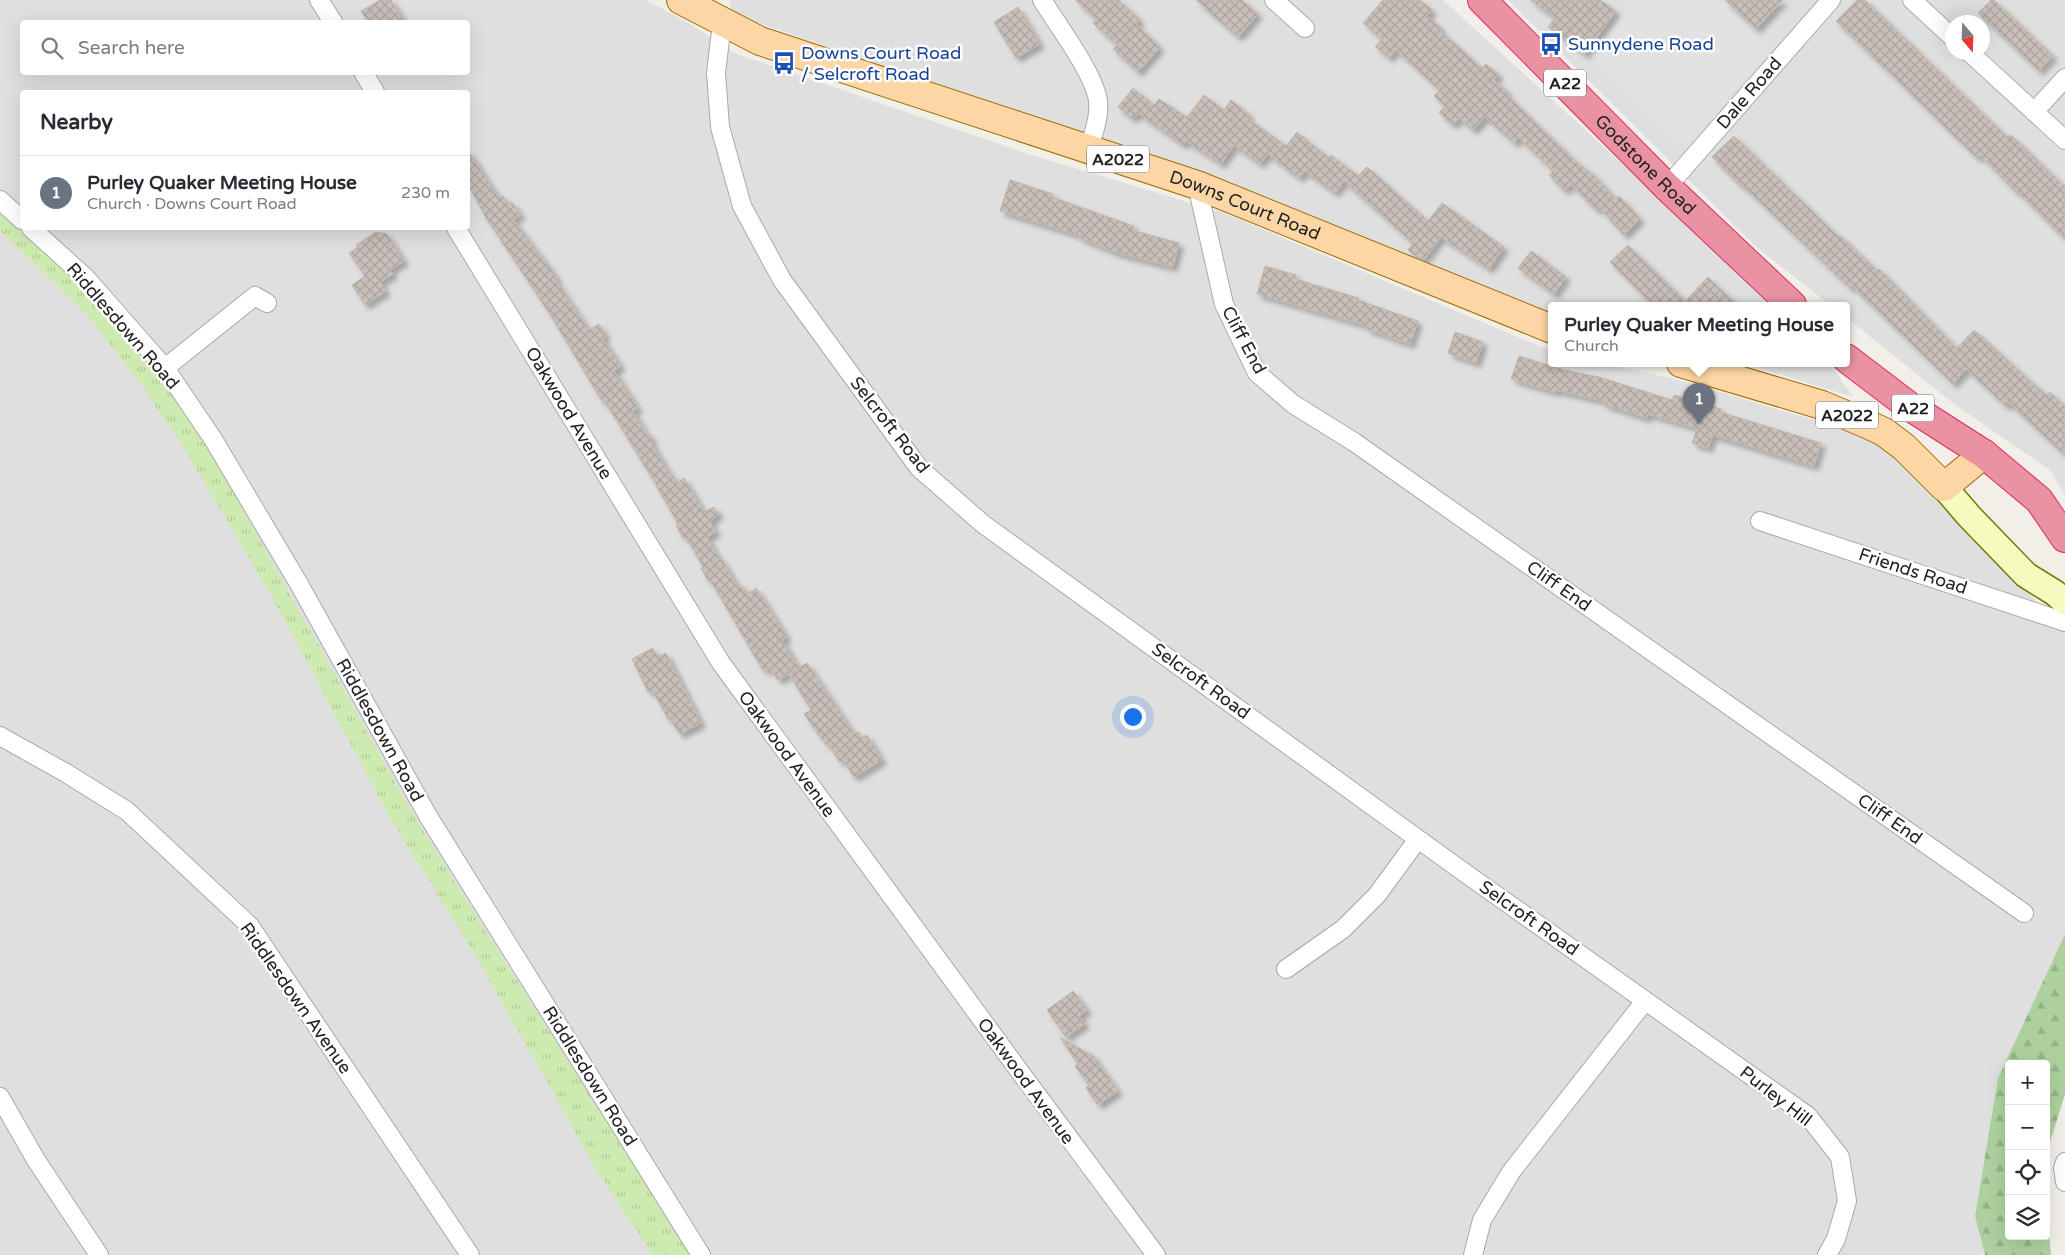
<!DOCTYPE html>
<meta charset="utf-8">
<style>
:root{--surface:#fff;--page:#f7f7f7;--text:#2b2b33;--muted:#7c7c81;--line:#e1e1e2;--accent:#0b8043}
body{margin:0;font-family:"Varela Round",sans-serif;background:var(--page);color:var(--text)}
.controls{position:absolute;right:15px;bottom:15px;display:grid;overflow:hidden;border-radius:5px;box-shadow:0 5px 20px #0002}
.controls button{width:45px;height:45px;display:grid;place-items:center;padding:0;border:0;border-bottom:1px solid var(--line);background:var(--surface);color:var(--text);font:25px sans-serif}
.compass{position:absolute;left:1945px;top:15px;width:45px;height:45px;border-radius:50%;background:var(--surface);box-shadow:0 5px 20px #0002;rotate:161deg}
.you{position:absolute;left:1132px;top:716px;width:18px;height:18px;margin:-12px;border:4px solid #fff;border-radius:50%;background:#1a73e8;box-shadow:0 0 0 8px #1a73e833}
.badge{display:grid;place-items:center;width:32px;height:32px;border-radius:50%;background:var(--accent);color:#fff;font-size:16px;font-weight:700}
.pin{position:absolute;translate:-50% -41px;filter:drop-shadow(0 1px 2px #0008)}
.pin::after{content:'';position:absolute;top:26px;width:18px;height:15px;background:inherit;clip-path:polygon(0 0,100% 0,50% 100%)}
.popup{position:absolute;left:1548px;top:302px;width:302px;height:65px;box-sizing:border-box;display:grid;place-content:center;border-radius:5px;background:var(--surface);filter:drop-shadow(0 1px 4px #0005);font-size:16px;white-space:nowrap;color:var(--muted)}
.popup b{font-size:19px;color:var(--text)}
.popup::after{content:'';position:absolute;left:50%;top:100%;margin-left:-10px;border:10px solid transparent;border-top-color:var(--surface)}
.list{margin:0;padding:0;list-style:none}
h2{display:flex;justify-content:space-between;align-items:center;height:65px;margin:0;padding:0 20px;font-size:21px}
h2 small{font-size:16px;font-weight:400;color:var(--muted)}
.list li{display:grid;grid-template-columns:32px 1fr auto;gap:15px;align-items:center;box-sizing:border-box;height:75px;padding:0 20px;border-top:1px solid var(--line)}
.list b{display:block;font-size:19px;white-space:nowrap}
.list p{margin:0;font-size:16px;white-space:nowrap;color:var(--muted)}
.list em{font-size:16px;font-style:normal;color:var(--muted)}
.icon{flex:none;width:28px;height:28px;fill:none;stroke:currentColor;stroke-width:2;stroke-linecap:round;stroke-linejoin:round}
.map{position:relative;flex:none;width:2065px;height:1255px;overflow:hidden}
.search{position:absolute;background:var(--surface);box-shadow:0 5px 20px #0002;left:20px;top:20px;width:450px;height:55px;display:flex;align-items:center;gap:12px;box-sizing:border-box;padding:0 18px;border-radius:5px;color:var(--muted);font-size:19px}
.panel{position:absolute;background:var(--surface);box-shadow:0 5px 20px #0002;left:20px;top:90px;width:450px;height:140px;border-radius:5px}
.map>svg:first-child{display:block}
</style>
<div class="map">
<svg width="2065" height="1255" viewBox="0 0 2065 1255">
<defs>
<pattern id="grass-tufts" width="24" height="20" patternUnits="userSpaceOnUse" patternTransform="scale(1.25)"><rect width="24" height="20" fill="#cdebb0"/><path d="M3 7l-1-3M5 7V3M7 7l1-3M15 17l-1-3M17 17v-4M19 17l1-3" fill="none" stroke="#b0c997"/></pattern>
<pattern id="forest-firs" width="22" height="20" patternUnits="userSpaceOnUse" patternTransform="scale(1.25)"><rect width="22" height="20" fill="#add19e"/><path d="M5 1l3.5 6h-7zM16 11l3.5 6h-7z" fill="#95b388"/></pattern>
<pattern id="building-cross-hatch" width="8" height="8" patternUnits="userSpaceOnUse" patternTransform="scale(1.25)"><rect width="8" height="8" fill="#c7bfb8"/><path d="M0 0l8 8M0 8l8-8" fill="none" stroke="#aba49e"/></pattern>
<filter id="shadow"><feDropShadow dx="4.5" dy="4.5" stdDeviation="2.5" flood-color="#0004"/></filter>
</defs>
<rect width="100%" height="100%" fill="#f2efe9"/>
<!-- residential -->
<path fill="#e0dfdf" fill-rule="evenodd" d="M0,0H646L685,21L737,54L1028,154L1224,213L1551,351L1552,363H1603L1679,380L1871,437L1892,451L2065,631V934L1998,1078L1975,1216L1985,1255H0ZM22,22H468V72H22ZM22,92H468V228H22Z
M730,0H1443L1777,305H1552L1551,315L1382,249L1231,182L1054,125L744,18L730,8Z
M1508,0H2065V496L2050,470L1954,404L1847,318L1846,305H1830L1753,244ZM1952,22H1982V52H1952Z
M1743,363H1829L1853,397Z"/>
<!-- grass -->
<path fill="url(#grass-tufts)" d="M0,211L80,285L159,373L206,444L417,821L503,959L692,1255H653L597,1171L477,958L389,816L278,608L187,453L142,386L90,318L0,231Z"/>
<!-- forest -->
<path fill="url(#forest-firs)" d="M2065,934V1094L2046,1155V1064H2009V1236H2046V1199L2051,1255H1985L1975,1216L1998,1078Z"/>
<!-- parking -->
<path fill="#e2e2e2" d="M1634,0H1717L1770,51L1684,145L1591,54Z"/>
<!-- building -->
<path fill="url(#building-cross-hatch)" stroke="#c4b6ab" filter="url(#shadow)" d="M380,0H391L405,22H368L361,11Z
M1075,0H1119L1140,20L1136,24L1160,47L1138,72L1113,49L1117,45L1093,23L1096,19Z
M1196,0H1242L1258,14L1238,37Z
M1383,0H1420L1432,10L1427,16L1441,28L1439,30L1482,68L1486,64L1499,75L1494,80L1508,92L1506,94L1569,155L1590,173L1591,172L1616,199L1619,196L1640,219L1624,235L1599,207L1596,210L1571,184L1565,191L1549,175L1553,171L1519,138L1514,143L1485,117L1473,130L1459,118L1453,125L1439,113L1445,106L1434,96L1440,90L1396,50L1389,58L1375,46L1382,39L1363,23Z
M1530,0H1600L1616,11L1585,54L1548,27L1555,18Z
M1725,0H1783L1756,29Z
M1857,0H1865L2007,137L2011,135L2065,187V239L2017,191L2016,192L1980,155L1977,158L1836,21Z
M1991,0H1994L2053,56L2039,71L1978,13Z
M1018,7L1040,44L1016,58L994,22Z
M1133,88L1154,105L1159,99L1187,117L1204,95L1224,110L1231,100L1250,115L1247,118L1286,146L1297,132L1329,158L1331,155L1358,176L1367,167L1428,221L1442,203L1504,247L1489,269L1441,237L1424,260L1418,258L1408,250L1413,243L1344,181L1335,193L1305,171L1299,178L1268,154L1260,164L1234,145L1221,164L1186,141L1183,145L1138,113L1133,119L1118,107Z
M1734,136L1840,238L1841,236L1877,271L1879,269L1957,348L1974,330L2046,395L2050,392L2065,406V455L2009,403L2006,406L1966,369L1953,384L1852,286L1850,288L1743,186L1742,187L1712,157Z
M468,150L495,192L501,198L503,196L509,205L512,202L521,215L513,220L547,264L557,278L555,279L589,330L599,324L606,336L602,338L621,366L614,371L638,408L633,411L646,433L649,434L652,439L651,442L671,476L673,475L677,483L684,478L704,512L714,507L719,514L710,521L716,532L707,537L720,560L722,559L736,585L739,583L747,594L756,588L787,637L782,640L799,668L778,680L770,668L766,671L765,668L762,669L710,580L708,581L701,568L703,567L686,537L683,538L676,525L678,524L655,483L606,403L604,404L597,393L551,316L486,218L468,184Z
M1010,180L1053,194L1052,197L1134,226L1132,230L1179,243L1173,267L1117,253L1080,238L1081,236L1000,211Z
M376,232L387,234L404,261L390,270L393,274L380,282L386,291L365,305L352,285L365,276L349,253L358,247L356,245Z
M1628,245L1685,301L1708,277L1737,305H1653L1610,262Z
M1531,251L1566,277L1554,294L1518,268Z
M1265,266L1296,275L1295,279L1359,298L1358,300L1418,321L1410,344L1367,329L1368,326L1257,294Z
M1455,332L1483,342L1476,363L1448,353Z
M1519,356L1564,370L1599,377L1672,400L1674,395L1721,409L1720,412L1821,443L1814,466L1713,435L1708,448L1692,443L1697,428L1648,414L1647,418L1603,404L1604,401L1556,390L1555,392L1511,379Z
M653,648L658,657L666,653L701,723L680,734L670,719H668L652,690L648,692L632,659Z
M807,663L854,734L859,732L862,738L867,735L882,760L854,777L843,760L840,762L828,744L826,745L804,714L811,710L789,674Z
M1073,991L1087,1010L1079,1016L1085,1024L1066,1037L1047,1010Z
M1060,1037L1089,1054L1091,1053L1118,1091L1098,1105L1086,1088L1089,1085L1075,1066L1078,1064Z"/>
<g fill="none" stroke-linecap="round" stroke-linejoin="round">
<defs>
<path id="street" d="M319,0L333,22
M1042,0C1057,24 1095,75 1098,101C1100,117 1093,134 1089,149
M1274,0L1305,28
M1912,0L1952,37
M722,23L716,73L720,127L742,206L782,280L919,468L983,524L1458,868L1808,1116L1840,1157L1847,1201L1836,1239L1827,1255
M1969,52L2065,140
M363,72L375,92
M2034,112L2065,78
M1197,185L1224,304L1257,373L1293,404L1354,442L2024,913
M1667,187L1831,0
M0,200L22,220
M31,228L86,278L165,368L213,439L299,584L428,816L701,1255
M456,228L721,663L1023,1076L1156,1255
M165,368L255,296L267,303
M1760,521L2065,622
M0,736L66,773L127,811L250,926L470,1255
M1286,969L1343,929L1377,895L1418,839
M0,1097L36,1160L99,1255
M2065,1162L2063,1168L2065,1182
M1473,1255L1482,1220L1511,1172L1645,1001"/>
<path id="secondary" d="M1944,487L1969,516L2026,575L2055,593L2065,602"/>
<g id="primary">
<path id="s1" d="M681,0L760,41L1197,185L1552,329"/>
<path d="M1681,363L1822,405L1867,424L1884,432L1904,447L1944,487L1984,454"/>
</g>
<g id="highway">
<path id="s2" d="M1482,0L1667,187L1792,305"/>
<path d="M1846,358L1909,406L1984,454L2039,500L2065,538"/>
</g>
</defs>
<!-- street casing -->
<use href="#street" stroke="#a9a9a9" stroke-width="20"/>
<!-- secondary casing -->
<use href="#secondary" stroke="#707d05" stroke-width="28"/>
<!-- primary casing -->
<use href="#primary" stroke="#a06b00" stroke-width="30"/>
<!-- highway casing -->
<use href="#highway" stroke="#dc2a67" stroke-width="30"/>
<!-- street -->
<use href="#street" stroke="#fff" stroke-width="18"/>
<!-- secondary -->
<use href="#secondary" stroke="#f7fabf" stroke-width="25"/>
<!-- primary -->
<use href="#primary" stroke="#fcd6a4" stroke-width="28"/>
<!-- highway -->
<use href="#highway" stroke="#e892a2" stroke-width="28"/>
</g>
<!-- icons -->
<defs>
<symbol id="bus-bare" viewBox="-9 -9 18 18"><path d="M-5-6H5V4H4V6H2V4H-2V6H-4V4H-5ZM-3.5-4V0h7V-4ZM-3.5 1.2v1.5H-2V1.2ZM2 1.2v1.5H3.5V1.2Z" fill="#1a4fb4" stroke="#fff" stroke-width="2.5" paint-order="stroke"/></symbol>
</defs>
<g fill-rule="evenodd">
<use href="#bus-bare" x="1535" y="28" width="32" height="32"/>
<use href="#bus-bare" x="768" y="47" width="32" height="32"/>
</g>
<g text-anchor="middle" stroke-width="5" stroke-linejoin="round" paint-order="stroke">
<!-- shield labels -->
<g fill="#fff" stroke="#646464" stroke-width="1">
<rect x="1544" y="69.5" width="42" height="27" rx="4"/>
<rect x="1087" y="145.5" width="62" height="27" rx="4"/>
<rect x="1892" y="394.5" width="42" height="27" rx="4"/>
<rect x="1816" y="401.5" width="62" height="27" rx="4"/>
</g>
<g font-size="16" font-weight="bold" fill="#222">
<text x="1565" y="89">A22</text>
<text x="1118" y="165">A2022</text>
<text x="1913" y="414">A22</text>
<text x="1847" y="421">A2022</text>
</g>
<!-- transit labels -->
<g font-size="18" fill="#164399" stroke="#fff" text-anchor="start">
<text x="1568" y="50">Sunnydene Road</text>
<text x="801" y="59">Downs Court Road<tspan x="801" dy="21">/ Selcroft Road</tspan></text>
</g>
<!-- street labels -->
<g font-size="18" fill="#222" stroke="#fff">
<text transform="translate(1749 93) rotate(-49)" y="6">Dale Road</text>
<text dy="6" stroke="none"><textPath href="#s2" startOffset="232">Godstone Road</textPath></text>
<text dy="6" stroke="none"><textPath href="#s1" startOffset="601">Downs Court Road</textPath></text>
<text transform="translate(123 326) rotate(49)" y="6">Riddlesdown Road</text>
<text transform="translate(1244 340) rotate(62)" y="6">Cliff End</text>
<text transform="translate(569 413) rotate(59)" y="6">Oakwood Avenue</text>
<text transform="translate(890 425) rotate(52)" y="6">Selcroft Road</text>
<text transform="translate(1913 571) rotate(18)" y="6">Friends Road</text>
<text transform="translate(1559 586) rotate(35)" y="6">Cliff End</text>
<text transform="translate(1201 681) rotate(36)" y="6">Selcroft Road</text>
<text transform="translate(380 730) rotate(61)" y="6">Riddlesdown Road</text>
<text transform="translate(787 754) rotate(54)" y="6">Oakwood Avenue</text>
<text transform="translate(1890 819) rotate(35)" y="6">Cliff End</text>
<text transform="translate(1529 918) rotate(35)" y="6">Selcroft Road</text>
<text transform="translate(296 998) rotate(55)" y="6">Riddlesdown Avenue</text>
<text transform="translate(590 1076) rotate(58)" y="6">Riddlesdown Road</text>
<text transform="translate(1026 1081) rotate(54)" y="6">Oakwood Avenue</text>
<text transform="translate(1776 1096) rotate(38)" y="6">Purley Hill</text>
</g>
</g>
</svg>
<div class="controls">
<button>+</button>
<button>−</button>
<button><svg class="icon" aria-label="locate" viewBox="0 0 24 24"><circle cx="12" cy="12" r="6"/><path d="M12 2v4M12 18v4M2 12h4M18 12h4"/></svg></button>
<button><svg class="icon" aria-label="layers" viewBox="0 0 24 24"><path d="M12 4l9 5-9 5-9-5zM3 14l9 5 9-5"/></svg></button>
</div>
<svg class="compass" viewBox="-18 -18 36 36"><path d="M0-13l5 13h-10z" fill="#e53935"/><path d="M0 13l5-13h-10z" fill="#7c7c81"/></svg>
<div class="you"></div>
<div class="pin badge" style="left:1699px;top:424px;background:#6b7280">1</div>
<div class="popup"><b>Purley Quaker Meeting House</b>Church</div>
<div class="search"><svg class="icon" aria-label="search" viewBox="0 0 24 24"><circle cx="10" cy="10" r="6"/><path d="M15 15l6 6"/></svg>Search here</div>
<section class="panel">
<h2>Nearby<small></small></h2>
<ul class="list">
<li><span class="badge" style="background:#6b7280">1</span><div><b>Purley Quaker Meeting House</b><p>Church · Downs Court Road</p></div><em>230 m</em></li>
</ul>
</section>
</div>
